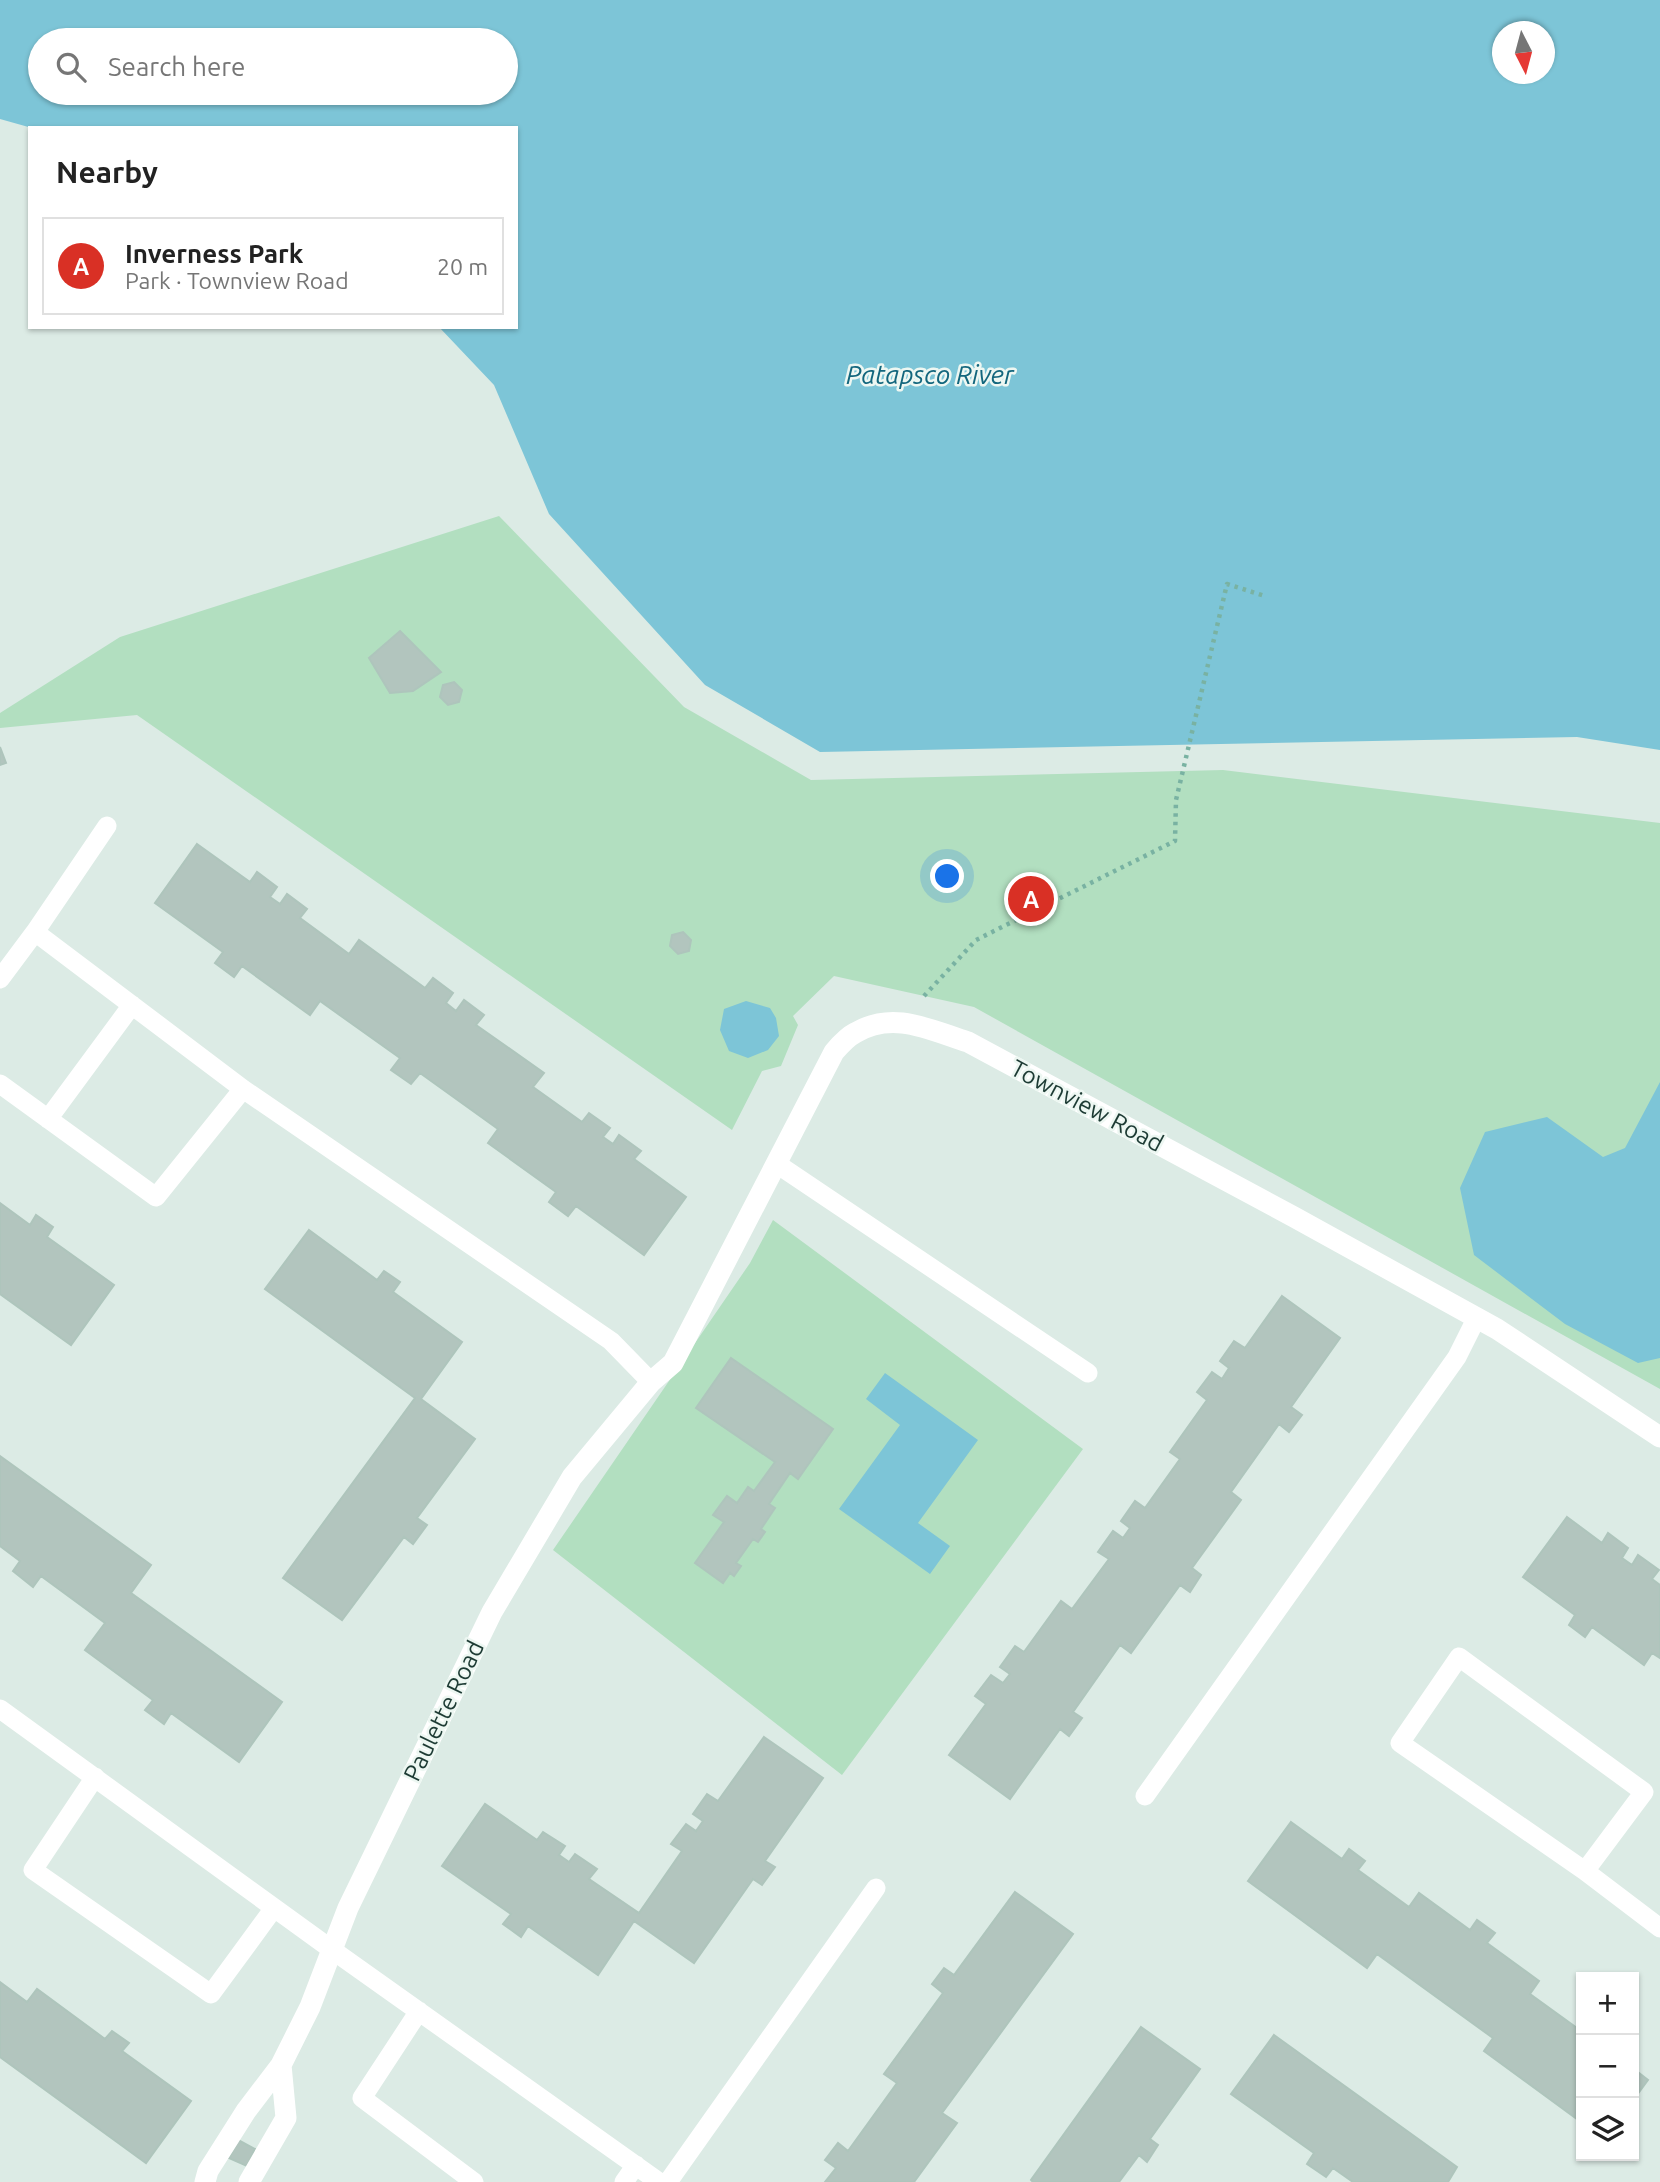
<!DOCTYPE html>
<meta charset="utf-8">
<style>
:root{--surface:#fff;--page:#f6f6f6;--text:#222;--muted:#767676;--line:#e0e0e0;--accent:#d93025}
body{margin:0;font-family:Ubuntu,sans-serif;background:var(--page);color:var(--text)}
.controls{position:absolute;right:21px;bottom:21px;display:grid;overflow:hidden;border-radius:0px;box-shadow:0 2px 5px #0004}
.controls button{width:63px;height:63px;display:grid;place-items:center;padding:0;border:0;border-bottom:2px solid var(--line);background:var(--surface);color:var(--text);font:35px sans-serif}
.compass{position:absolute;left:1492px;top:21px;width:63px;height:63px;border-radius:50%;background:var(--surface);box-shadow:0 2px 5px #0004;rotate:174deg}
.you{position:absolute;left:948px;top:877px;width:24px;height:24px;margin:-18px;border:5px solid #fff;border-radius:50%;background:#1a73e8;box-shadow:0 0 0 10px #1a73e833}
.badge{display:grid;place-items:center;width:46px;height:46px;border-radius:50%;background:var(--accent);color:#fff;font-size:23px;font-weight:700}
.pin{position:absolute;translate:-50% -50%;border:4px solid #fff;box-shadow:0 2px 7px #0006}
.list{margin:0;padding:0;list-style:none}
h2{display:flex;justify-content:space-between;align-items:center;height:91px;margin:0;padding:0 28px;font-size:30px}
h2 small{font-size:23px;font-weight:400;color:var(--muted)}
.list li{display:grid;grid-template-columns:46px 1fr auto;gap:21px;align-items:center;box-sizing:border-box;height:98px;margin:0 14px 14px;padding:0 14px;border:2px solid var(--line);border-radius:0px}
.list b{display:block;font-size:26px;white-space:nowrap}
.list p{margin:0;font-size:23px;white-space:nowrap;color:var(--muted)}
.list em{font-size:23px;font-style:normal;color:var(--muted)}
.icon{flex:none;width:38px;height:38px;fill:none;stroke:currentColor;stroke-width:2;stroke-linecap:round;stroke-linejoin:round}
.map{position:relative;flex:none;width:1660px;height:2182px;overflow:hidden}
.search{position:absolute;background:var(--surface);box-shadow:0 2px 5px #0004;left:28px;top:28px;width:490px;height:77px;display:flex;align-items:center;gap:18px;box-sizing:border-box;padding:0 24px;border-radius:38px;color:var(--muted);font-size:26px}
.panel{position:absolute;background:var(--surface);box-shadow:0 2px 5px #0004;left:28px;top:126px;width:490px;height:203px;border-radius:0px}
.map>svg:first-child{display:block}
</style>
<div class="map">
<svg width="1660" height="2182" viewBox="0 0 1660 2182">
<rect width="100%" height="100%" fill="#dcebe5"/>
<!-- green -->
<path fill="#b2dfc0" d="M499,516L684,707L811,780L1223,770L1660,823V1389L974,1007L834,976L793,1016L798,1025L781,1066L762,1071L732,1130L137,715L0,728V713L120,637Z
M773,1220L1083,1449L842,1775L553,1550L750,1263Z"/>
<!-- water -->
<path fill="#7dc5d7" fill-rule="evenodd" d="M0,0H1660V750L1577,737L820,752L705,685L549,514L494,385L439,327H516V128H32L0,119ZM1502,32H1544V74H1502ZM506,40V93H40V40Z
M746,1001L770,1008L776,1018L779,1036L768,1050L748,1058L729,1051L720,1030L724,1009Z
M1660,1082V1358L1638,1363L1565,1324L1474,1255L1460,1188L1485,1132L1547,1117L1603,1157L1625,1148Z
M885,1373L978,1440L918,1523L950,1546L930,1574L839,1509L900,1425L866,1399Z"/>
<!-- building -->
<path fill="#b2c5be" stroke="#aec5bc" stroke-width="2" d="M400,631L441,672L413,691L390,693L369,658Z
M454,682L462,690L459,702L448,705L440,697L443,685Z
M0,747L6,763L0,765Z
M197,844L250,882L257,872L277,887L270,897L280,904L287,894L307,909L300,918L349,954L359,940L425,988L433,978L453,993L446,1003L456,1011L464,1000L484,1015L476,1025L544,1073L533,1087L582,1122L589,1113L610,1128L603,1137L613,1144L619,1135L641,1151L634,1159L686,1197L644,1255L576,1206L568,1216L549,1202L556,1192L488,1143L498,1129L420,1073L411,1084L391,1070L400,1058L320,1001L310,1015L242,966L234,977L215,963L223,952L155,903Z
M683,932L691,940L689,951L678,954L670,946L672,935Z
M0,1203L30,1225L36,1215L53,1227L47,1237L114,1285L71,1345L0,1294Z
M309,1230L377,1280L384,1271L400,1282L393,1292L462,1342L421,1399L475,1439L417,1518L427,1525L413,1544L404,1537L342,1620L283,1578L415,1398L265,1289Z
M1282,1296L1340,1338L1291,1407L1302,1415L1289,1432L1279,1424L1231,1492L1241,1500L1192,1568L1201,1575L1190,1592L1180,1585L1131,1653L1120,1645L1073,1712L1082,1718L1069,1736L1060,1729L1010,1799L949,1755L986,1704L975,1696L991,1675L1003,1683L1010,1674L1000,1667L1015,1646L1024,1652L1061,1601L1072,1609L1109,1559L1098,1552L1113,1531L1123,1538L1130,1528L1121,1521L1135,1501L1145,1508L1180,1459L1170,1452L1207,1400L1197,1392L1212,1372L1222,1379L1229,1368L1220,1361L1234,1341L1245,1348Z
M731,1358L833,1429L798,1479L790,1473L769,1504L775,1508L761,1529L765,1532L758,1542L753,1539L736,1563L741,1566L734,1576L730,1573L723,1583L695,1563L724,1522L713,1515L727,1496L737,1503L748,1487L754,1491L775,1462L696,1408Z
M0,1456L151,1565L131,1593L282,1702L239,1762L171,1713L164,1724L145,1710L153,1700L85,1650L105,1623L41,1576L33,1587L13,1571L20,1561L0,1546Z
M1567,1517L1602,1543L1608,1533L1628,1548L1622,1558L1632,1565L1638,1555L1659,1570L1652,1579L1660,1585V1658L1652,1653L1644,1665L1592,1627L1585,1637L1569,1625L1575,1615L1523,1577Z
M764,1737L823,1778L765,1861L775,1867L762,1885L753,1879L694,1963L634,1921L598,1975L528,1926L521,1937L503,1924L511,1914L442,1866L485,1804L537,1840L543,1832L565,1846L559,1855L569,1862L575,1854L597,1869L589,1879L639,1913L682,1851L671,1844L686,1824L696,1831L703,1821L693,1814L707,1794L718,1801Z
M1291,1822L1342,1859L1349,1849L1365,1861L1358,1870L1409,1907L1419,1893L1470,1930L1477,1920L1495,1933L1487,1943L1539,1981L1530,1994L1577,2028L1581,2022V2122L1484,2051L1493,2038L1377,1954L1367,1968L1248,1881Z
M1015,1892L1073,1934L942,2113L957,2123L914,2182H825L836,2168L825,2160L838,2143L848,2151L897,2083L884,2074L943,1993L932,1984L944,1968L954,1975Z
M0,1982L27,2002L37,1989L105,2039L112,2031L129,2043L122,2051L191,2101L146,2163L0,2057Z
M1141,2027L1200,2069L1150,2139L1158,2145L1147,2162L1139,2155L1119,2182H1033L1031,2180Z
M1274,2035L1457,2167L1448,2182H1353L1333,2168L1326,2177L1307,2164L1314,2153L1231,2094Z
M1634,2069L1648,2080L1634,2099Z
M238,2140L255,2149L247,2166L229,2158Z"/>
<g fill="none" stroke-linecap="round" stroke-linejoin="round">
<!-- path -->
<path stroke="#79b2a2" stroke-width="4.5" stroke-dasharray="3.5 5" stroke-linecap="butt" d="M924,996L976,940L1175,841L1176,800L1227,584L1265,596"/>
<!-- lane -->
<path stroke="#fff" stroke-width="19" d="M107,826L35,932L243,1089L611,1341L651,1382
M0,979L35,932
M0,1084L156,1197L243,1089
M48,1119L132,1005
M777,1164L1088,1373
M0,1709L331,1949L659,2182
M95,1777L33,1870L211,1994L274,1908
M1145,1796L1457,1357L1476,1319
M1585,1871L1644,1792L1459,1657L1400,1743L1585,1871L1660,1928
M419,2011L362,2098L474,2182
M624,2182L636,2165
M668,2182L876,1888"/>
<!-- street -->
<path stroke="#fff" stroke-width="21" d="M205,2182L208,2171L246,2111L281,2065L310,2007L348,1908L492,1612L572,1477L651,1382L673,1363L834,1052C840,1045 847,1037 855,1033C893,1010 930,1030 968,1042L1294,1217L1497,1329L1660,1437
M249,2182L286,2118L281,2065"/>
</g>
<g text-anchor="middle" stroke-width="5" stroke-linejoin="round" paint-order="stroke">
<!-- street labels -->
<g font-size="24" fill="#1d3b34" stroke="#edf7f2">
<text transform="translate(1087 1106) rotate(28)" y="8">Townview Road</text>
<text transform="translate(444 1711) rotate(-64)" y="8">Paulette Road</text>
</g>
<!-- water labels -->
<g font-size="26" font-style="italic" fill="#12667d" stroke="#edf7f2">
<text x="930" y="384">Patapsco River</text>
</g>
</g>
</svg>
<div class="controls">
<button>+</button>
<button>−</button>
<button><svg class="icon" aria-label="layers" viewBox="0 0 24 24"><path d="M12 4l9 5-9 5-9-5zM3 14l9 5 9-5"/></svg></button>
</div>
<svg class="compass" viewBox="-18 -18 36 36"><path d="M0-13l5 13h-10z" fill="#e53935"/><path d="M0 13l5-13h-10z" fill="#767676"/></svg>
<div class="you"></div>
<div class="pin badge" style="left:1031px;top:899px">A</div>
<div class="search"><svg class="icon" aria-label="search" viewBox="0 0 24 24"><circle cx="10" cy="10" r="6"/><path d="M15 15l6 6"/></svg>Search here</div>
<section class="panel">
<h2>Nearby<small></small></h2>
<ul class="list">
<li><span class="badge">A</span><div><b>Inverness Park</b><p>Park · Townview Road</p></div><em>20 m</em></li>
</ul>
</section>
</div>
